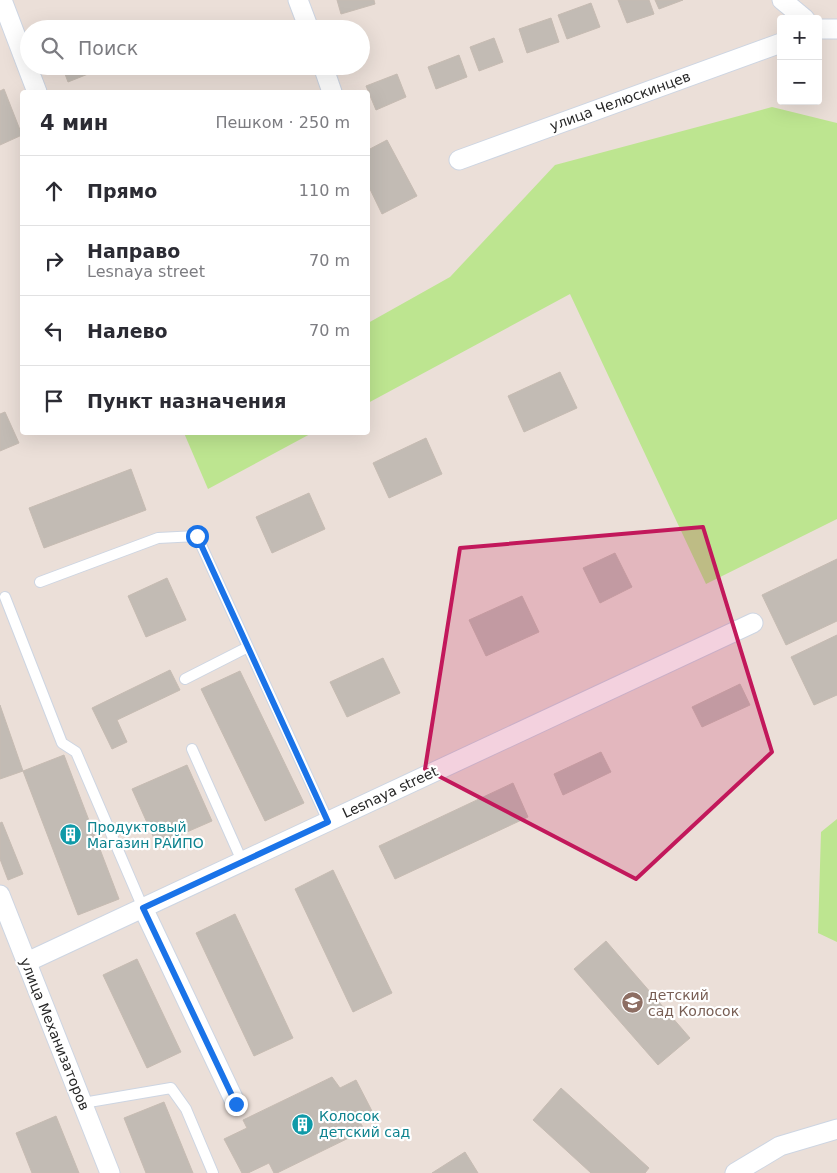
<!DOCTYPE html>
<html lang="ru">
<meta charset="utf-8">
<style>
:root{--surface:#fff;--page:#f2f2f3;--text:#2b2b33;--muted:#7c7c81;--line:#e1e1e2}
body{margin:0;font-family:"DejaVu Sans",sans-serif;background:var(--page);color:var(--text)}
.controls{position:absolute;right:15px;top:15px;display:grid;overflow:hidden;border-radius:5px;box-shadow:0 5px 20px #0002}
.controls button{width:45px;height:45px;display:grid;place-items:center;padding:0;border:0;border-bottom:1px solid var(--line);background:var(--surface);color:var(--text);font:25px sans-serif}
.stop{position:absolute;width:15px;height:15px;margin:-11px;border:4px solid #1a73e8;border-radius:50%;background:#fff}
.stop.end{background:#1a73e8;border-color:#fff;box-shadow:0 1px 5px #0008}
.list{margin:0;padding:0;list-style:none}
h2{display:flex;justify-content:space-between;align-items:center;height:65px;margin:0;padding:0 20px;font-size:21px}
h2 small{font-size:16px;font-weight:400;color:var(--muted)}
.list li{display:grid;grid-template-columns:32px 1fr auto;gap:15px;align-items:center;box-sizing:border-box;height:70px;padding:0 20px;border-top:1px solid var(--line)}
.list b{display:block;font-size:19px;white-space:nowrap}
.list p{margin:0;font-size:16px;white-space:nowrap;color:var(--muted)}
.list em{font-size:16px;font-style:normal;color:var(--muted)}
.icon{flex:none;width:28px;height:28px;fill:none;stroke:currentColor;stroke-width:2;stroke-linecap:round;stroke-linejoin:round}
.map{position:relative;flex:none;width:837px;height:1173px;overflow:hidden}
.search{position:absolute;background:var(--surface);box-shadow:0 5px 20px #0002;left:20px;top:20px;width:350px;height:55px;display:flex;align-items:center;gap:12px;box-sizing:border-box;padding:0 18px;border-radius:28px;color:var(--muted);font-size:19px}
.panel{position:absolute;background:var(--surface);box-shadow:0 5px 20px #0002;left:20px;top:90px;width:350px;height:345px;border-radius:5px}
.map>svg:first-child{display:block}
</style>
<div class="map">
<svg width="837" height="1173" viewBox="0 0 837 1173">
<rect width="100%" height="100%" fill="#ebdfd8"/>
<!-- green -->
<path fill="#bde590" d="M772,107L837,123V519L706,584L570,294L368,403V323L450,277L555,165Z
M184,433H312L208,489Z
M837,819V942L818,933L821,832Z"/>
<!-- building -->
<path fill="#c2bbb4" stroke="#c6bbb2" d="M337,0H374L375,4L341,14Z
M618,0H649L654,14L627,23Z
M655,0H683L659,9Z
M591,3L600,27L567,39L558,15Z
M551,18L559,42L527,53L519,29Z
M82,21L85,29H60Z
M289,21L292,29H270L269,27Z
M494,38L503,62L479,71L470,47Z
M459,55L467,77L436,89L428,67Z
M62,66H90L93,72L68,82Z
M397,74L406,97L376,110L366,86Z
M4,89L22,135L0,145V91Z
M387,140L417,196L382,214L368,185V150Z
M560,372L577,408L524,432L508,396Z
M5,412L19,443L0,451V414Z
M426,438L442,474L389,498L373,463Z
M131,469L146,510L44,548L29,508Z
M309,493L325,529L272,553L256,517Z
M615,553L632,587L600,603L583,568Z
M837,559V621L786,645L762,595Z
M167,578L186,620L146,637L128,596Z
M522,596L539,632L486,656L469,620Z
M837,635V695L814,705L791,657Z
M383,658L400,693L347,717L330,682Z
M170,670L180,690L117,720L127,742L112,749L92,708Z
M240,671L304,803L265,821L201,689Z
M740,684L750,705L702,727L692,707Z
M0,705L23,771L0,779Z
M601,752L611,772L563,795L554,774Z
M64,755L119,899L78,915L23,771Z
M187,765L212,821L157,845L132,789Z
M513,783L528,817L395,879L379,846Z
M2,822L23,874L8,880L0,859V823Z
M333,870L392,993L353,1012L295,889Z
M235,914L293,1038L254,1056L196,933Z
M606,941L690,1038L658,1065L574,969Z
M137,959L181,1052L147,1068L103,975Z
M332,1077L340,1088L356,1080L373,1113L359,1121L365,1130L277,1173H274L269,1163L248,1173H242L224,1139L247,1128L243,1120Z
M561,1088L649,1168L645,1173H591L533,1120Z
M164,1102L193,1173H146L124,1118Z
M56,1116L79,1173H32L16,1133Z
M465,1152L478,1173H432Z"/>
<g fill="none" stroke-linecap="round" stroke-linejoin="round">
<defs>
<path id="service" d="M40,582L158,538L197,536L328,821
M5,597L62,743L76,752L143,908
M185,679L248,647
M192,749L242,861
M83,1103L171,1088L186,1109L213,1173"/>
<path id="minor" d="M2,0L37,92
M298,0L309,29
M782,0L805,19
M818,29H837
M323,66L332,92
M459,160L781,43
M0,895L110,1173
M143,908L236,1104
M27,962L753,623
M735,1173L780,1146L837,1129"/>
</defs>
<!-- service casing -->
<use href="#service" stroke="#cdd5e2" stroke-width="12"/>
<!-- minor casing -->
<use href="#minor" stroke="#cdd5e2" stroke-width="21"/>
<!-- service -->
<use href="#service" stroke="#fff" stroke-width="10"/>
<!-- minor -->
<use href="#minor" stroke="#fff" stroke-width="19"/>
</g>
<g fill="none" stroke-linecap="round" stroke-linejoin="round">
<!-- route -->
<path stroke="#1a73e8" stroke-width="6" d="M197,536L328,822L143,908L236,1104"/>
</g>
<!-- marked area -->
<path fill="#c2185b" fill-opacity="0.2" stroke="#c2185b" stroke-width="4" stroke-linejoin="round" d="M703,527L772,752L636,879L425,769L460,548Z"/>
<!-- icons -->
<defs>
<symbol id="building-disc" viewBox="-11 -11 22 22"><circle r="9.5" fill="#0f9aa8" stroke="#fff"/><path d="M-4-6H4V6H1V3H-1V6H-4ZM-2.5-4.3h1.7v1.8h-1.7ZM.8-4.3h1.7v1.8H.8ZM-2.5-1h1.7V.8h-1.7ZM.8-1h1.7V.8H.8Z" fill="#fff"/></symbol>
<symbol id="school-disc" viewBox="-11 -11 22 22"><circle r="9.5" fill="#8d6e63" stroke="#fff"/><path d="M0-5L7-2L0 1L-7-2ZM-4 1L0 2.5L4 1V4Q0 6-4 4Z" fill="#fff"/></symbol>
</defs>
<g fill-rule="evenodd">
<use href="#building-disc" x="58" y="822" width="25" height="25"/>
<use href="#school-disc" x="620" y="990" width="25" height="25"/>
<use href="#building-disc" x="290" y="1112" width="25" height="25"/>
</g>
<g text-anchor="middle" stroke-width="4.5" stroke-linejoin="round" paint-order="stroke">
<!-- street labels -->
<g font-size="14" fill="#272727" stroke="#fff">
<text transform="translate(620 101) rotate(-20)" y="5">улица Челюскинцев</text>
<text transform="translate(390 792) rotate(-25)" y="5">Lesnaya street</text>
<text transform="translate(55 1034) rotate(68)" y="5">улица Механизаторов</text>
</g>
<!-- culture labels -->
<g font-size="14" fill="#0d838f" stroke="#fff" text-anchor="start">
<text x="87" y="832">Продуктовый<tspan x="87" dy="16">Магазин РАЙПО</tspan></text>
<text x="319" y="1121">Колосок<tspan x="319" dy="16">детский сад</tspan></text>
</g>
<!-- education labels -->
<g font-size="14" fill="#785e54" stroke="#fff" text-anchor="start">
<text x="648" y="1000">детский<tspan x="648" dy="16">сад Колосок</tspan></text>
</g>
</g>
</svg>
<div class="controls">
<button>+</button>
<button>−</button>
</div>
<div class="stop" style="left:197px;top:536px"></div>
<div class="stop end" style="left:236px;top:1104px"></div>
<div class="search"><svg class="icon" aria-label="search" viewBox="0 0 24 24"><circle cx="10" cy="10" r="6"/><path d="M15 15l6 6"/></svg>Поиск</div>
<section class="panel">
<h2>4 мин<small>Пешком · 250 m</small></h2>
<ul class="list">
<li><svg class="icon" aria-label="ahead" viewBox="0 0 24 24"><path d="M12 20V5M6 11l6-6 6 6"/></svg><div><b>Прямо</b></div><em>110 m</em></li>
<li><svg class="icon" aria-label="right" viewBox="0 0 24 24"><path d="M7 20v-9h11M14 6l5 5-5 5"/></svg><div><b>Направо</b><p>Lesnaya street</p></div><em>70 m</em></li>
<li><svg class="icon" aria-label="left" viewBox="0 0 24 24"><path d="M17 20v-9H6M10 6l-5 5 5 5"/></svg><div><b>Налево</b></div><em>70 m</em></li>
<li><svg class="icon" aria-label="arrive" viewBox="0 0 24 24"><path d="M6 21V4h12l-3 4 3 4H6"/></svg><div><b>Пункт назначения</b></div></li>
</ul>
</section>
</div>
